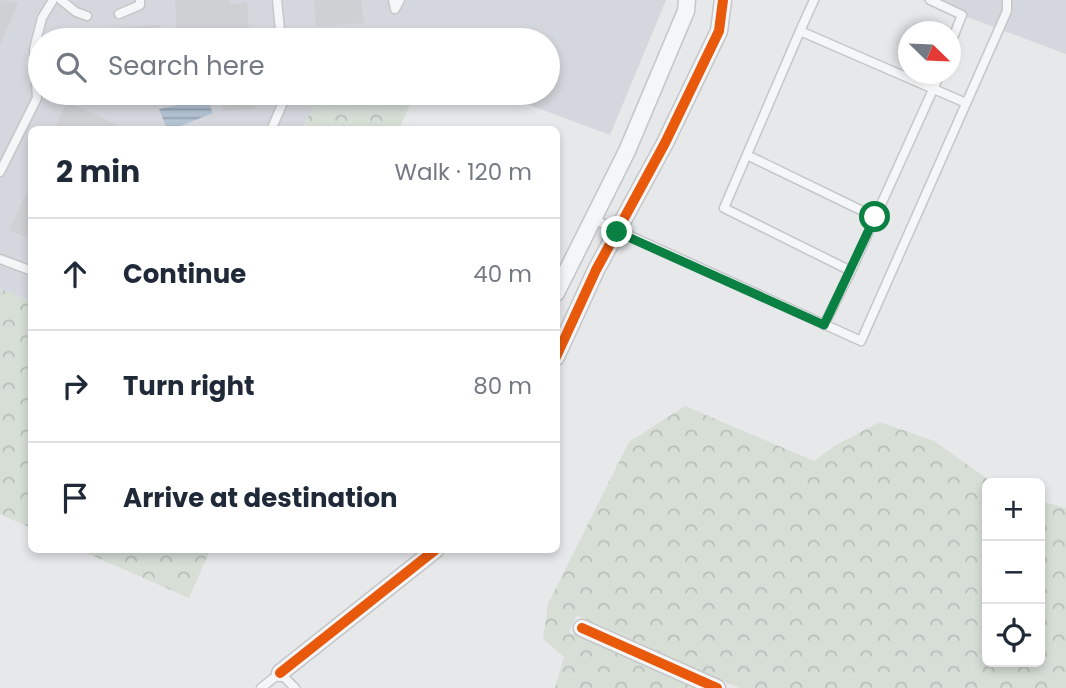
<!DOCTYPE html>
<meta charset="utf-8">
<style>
:root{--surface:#fff;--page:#f2f2f3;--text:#1f2937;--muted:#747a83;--line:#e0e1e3}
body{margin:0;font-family:Poppins,sans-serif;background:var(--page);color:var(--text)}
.controls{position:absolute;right:21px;bottom:21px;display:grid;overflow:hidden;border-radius:10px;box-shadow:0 4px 10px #0003}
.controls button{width:63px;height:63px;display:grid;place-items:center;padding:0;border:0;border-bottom:2px solid var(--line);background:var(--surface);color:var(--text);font:35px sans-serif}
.compass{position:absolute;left:898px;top:21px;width:63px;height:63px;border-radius:50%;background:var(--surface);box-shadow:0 4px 10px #0003;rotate:113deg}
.stop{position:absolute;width:21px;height:21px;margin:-16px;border:5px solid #0b8043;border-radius:50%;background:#fff}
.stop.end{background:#0b8043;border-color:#fff;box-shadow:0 2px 7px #0008}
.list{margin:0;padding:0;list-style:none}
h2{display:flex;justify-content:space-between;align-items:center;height:91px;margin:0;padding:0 28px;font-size:30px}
h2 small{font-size:23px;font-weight:400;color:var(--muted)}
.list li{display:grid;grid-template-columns:46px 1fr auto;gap:21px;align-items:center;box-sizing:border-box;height:112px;padding:0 28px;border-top:2px solid var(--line)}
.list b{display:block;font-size:26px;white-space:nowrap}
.list em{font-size:23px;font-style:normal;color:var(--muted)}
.icon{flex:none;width:38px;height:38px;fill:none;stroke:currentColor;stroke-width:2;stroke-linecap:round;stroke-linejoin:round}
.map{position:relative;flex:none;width:1066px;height:688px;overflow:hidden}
.search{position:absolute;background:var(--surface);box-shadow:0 4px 10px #0003;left:28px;top:28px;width:532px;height:77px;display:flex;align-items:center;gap:18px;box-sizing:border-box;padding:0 24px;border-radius:38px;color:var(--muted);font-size:26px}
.panel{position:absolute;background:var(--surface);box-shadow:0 4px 10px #0003;left:28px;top:126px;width:532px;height:427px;border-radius:10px}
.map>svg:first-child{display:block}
</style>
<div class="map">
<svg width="1066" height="688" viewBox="0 0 1066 688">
<defs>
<pattern id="forest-crowns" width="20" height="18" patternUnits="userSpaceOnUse" patternTransform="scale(1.75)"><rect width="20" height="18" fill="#d6ded6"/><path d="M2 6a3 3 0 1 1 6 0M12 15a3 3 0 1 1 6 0" fill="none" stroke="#b8bfb9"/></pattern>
<pattern id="water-rules" width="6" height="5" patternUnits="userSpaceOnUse" patternTransform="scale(1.75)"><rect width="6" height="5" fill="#b4c4d5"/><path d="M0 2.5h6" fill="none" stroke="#93a0af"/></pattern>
</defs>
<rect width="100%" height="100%" fill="#e6e8ea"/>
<!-- built -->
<path fill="#d4d7dd" d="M0,0H666L610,135L497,93H548V40H356L347,37L345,40H40V93H320L302,129L32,130L31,301L0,289Z
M922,0H1066V54Z"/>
<!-- forest -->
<path fill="url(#forest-crowns)" d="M320,93H415L399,129H302Z
M0,289L31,301V528L0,514Z
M685,406L814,461L836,445L880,422L934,441L993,483H987V662H1040V501L1066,508V688H740L577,615L569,632L694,688H555L564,657L543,639L548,604L629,442Z
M80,550H210L189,598Z"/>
<!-- water -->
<path fill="url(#water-rules)" d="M207,99L213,113L173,129H167L159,109Z"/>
<!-- building -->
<path fill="#ced0d3" d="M0,0L18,3L0,45Z
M175,0H230L231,4L247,3L250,40H177Z
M314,0H361L364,23L316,26Z
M160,25L161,40H71L70,30Z
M222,93H254L255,109L223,111Z
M67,102L118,125L116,130H54Z
M32,180V240L9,230Z"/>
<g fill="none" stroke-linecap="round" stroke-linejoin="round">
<defs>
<path id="service" d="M61,0L76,12L87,16
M277,0L281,40
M393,0L395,9L400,0
M930,0L962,15L950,45
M119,14L140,5V0
M800,31L814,0
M271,130L285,98V93
M747,155L875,217
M0,172L37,98L34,49L42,18L53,0
M593,219L861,341L1007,11V0
M0,259L32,271
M851,271L940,74
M824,325L851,271L724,208L800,31L966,103
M261,688L280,673L295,688"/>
<path id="minor" d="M556,293L627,151L686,11L687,0
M556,357L596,270L665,143L719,31L723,0
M582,628L717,688
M280,673L435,550"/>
</defs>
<!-- service casing -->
<use href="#service" stroke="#c4c6c8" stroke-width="11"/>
<!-- minor casing -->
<use href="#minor" stroke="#c4c6c8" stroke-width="19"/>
<!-- service -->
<use href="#service" stroke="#f5f6f7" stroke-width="8"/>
<!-- minor -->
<use href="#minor" stroke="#f5f6f7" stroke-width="16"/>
<defs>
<path id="cycleway" d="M556,357L596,270L665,143L719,31L723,0
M582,628L717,688
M280,673L435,550"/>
</defs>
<!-- cycleway casing -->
<use href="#cycleway" stroke="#f4f6f9" stroke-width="15"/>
<!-- cycleway -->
<use href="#cycleway" stroke="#e8590c" stroke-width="10"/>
</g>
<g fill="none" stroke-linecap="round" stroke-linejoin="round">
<!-- route -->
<path stroke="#0b8043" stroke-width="9" d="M617,232L824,325L875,217"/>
</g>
</svg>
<div class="controls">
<button>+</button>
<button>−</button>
<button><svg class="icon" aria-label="locate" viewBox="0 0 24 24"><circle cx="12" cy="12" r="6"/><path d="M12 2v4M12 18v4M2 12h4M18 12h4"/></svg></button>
</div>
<svg class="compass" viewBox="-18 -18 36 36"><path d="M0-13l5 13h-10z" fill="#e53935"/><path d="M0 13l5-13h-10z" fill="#747a83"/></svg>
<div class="stop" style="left:875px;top:217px"></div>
<div class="stop end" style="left:617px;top:232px"></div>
<div class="search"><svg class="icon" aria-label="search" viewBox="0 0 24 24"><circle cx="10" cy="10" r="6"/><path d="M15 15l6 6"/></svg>Search here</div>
<section class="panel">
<h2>2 min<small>Walk · 120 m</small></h2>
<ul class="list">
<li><svg class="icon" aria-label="ahead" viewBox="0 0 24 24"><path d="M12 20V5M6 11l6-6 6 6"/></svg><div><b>Continue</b></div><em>40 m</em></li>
<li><svg class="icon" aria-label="right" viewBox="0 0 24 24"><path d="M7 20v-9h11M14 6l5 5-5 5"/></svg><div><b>Turn right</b></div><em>80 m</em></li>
<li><svg class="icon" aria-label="arrive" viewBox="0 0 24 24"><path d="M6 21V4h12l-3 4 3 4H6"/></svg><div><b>Arrive at destination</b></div></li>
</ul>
</section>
</div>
